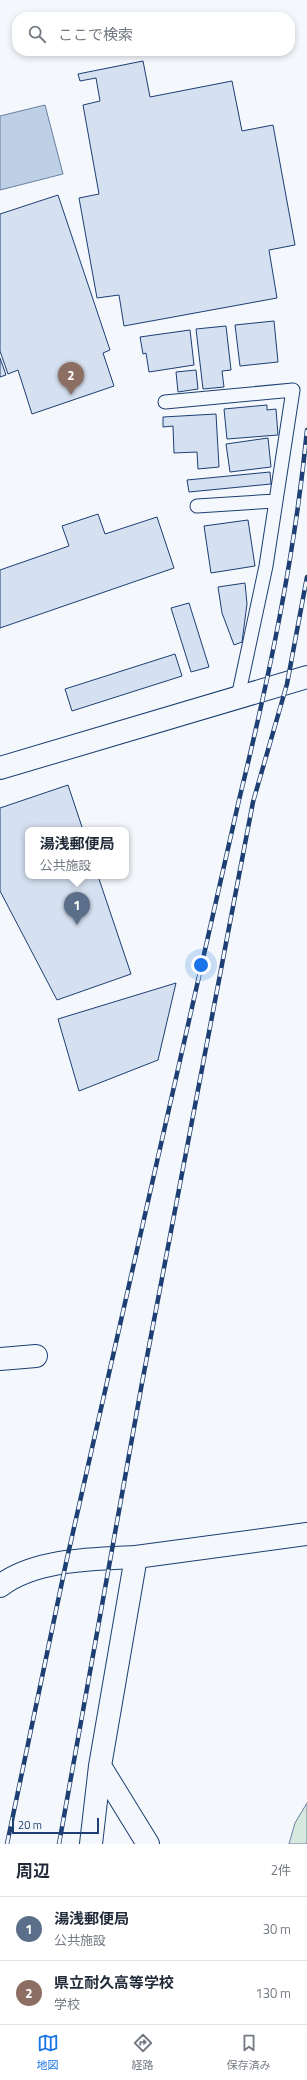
<!DOCTYPE html>
<html lang="ja">
<meta charset="utf-8">
<style>
:root{--surface:#fff;--page:#f2f2f3;--text:#1f2937;--muted:#747a83;--line:#e0e1e3;--accent:#1a73e8}
body{margin:0;font-family:"Titillium Web","Noto Sans JP",sans-serif;background:var(--page);color:var(--text)}
.scale{position:absolute;left:12px;bottom:10px;width:87px;box-sizing:border-box;padding-left:4px;border:2px solid #1d3f73;border-top:0;font-size:11px;line-height:14px;white-space:nowrap;color:#1d3f73;-webkit-text-stroke:3px #f4f7fb;paint-order:stroke}
.you{position:absolute;left:201px;top:965px;width:14px;height:14px;margin:-10px;border:3px solid #fff;border-radius:50%;background:#1a73e8;box-shadow:0 0 0 6px #1a73e833}
.badge{display:grid;place-items:center;width:26px;height:26px;border-radius:50%;background:var(--accent);color:#fff;font-size:13px;font-weight:700}
.pin{position:absolute;translate:-50% -33px;filter:drop-shadow(0 1px 2px #0008)}
.pin::after{content:'';position:absolute;top:21px;width:14px;height:12px;background:inherit;clip-path:polygon(0 0,100% 0,50% 100%)}
.popup{position:absolute;left:25px;top:827px;width:104px;height:52px;box-sizing:border-box;display:grid;place-content:center;border-radius:8px;background:var(--surface);filter:drop-shadow(0 1px 3px #0005);font-size:13px;white-space:nowrap;color:var(--muted)}
.popup b{font-size:15px;color:var(--text)}
.popup::after{content:'';position:absolute;left:50%;top:100%;margin-left:-8px;border:8px solid transparent;border-top-color:var(--surface)}
.list{margin:0;padding:0;list-style:none}
h2{display:flex;justify-content:space-between;align-items:center;height:52px;margin:0;padding:0 16px;font-size:17px}
h2 small{font-size:13px;font-weight:400;color:var(--muted)}
.list li{display:grid;grid-template-columns:26px 1fr auto;gap:12px;align-items:center;box-sizing:border-box;height:64px;padding:0 16px;border-top:1px solid var(--line)}
.list b{display:block;font-size:15px;white-space:nowrap}
.list p{margin:0;font-size:13px;white-space:nowrap;color:var(--muted)}
.list em{font-size:13px;font-style:normal;color:var(--muted)}
.icon{flex:none;width:22px;height:22px;fill:none;stroke:currentColor;stroke-width:2;stroke-linecap:round;stroke-linejoin:round}
.map{position:relative;flex:none;width:307px;height:1844px;overflow:hidden}
.search{position:absolute;background:var(--surface);box-shadow:0 2px 6px #0003;left:12px;right:12px;top:12px;height:44px;display:flex;align-items:center;gap:10px;box-sizing:border-box;padding:0 14px;border-radius:16px;color:var(--muted);font-size:15px}
.sheet{height:180px;background:var(--surface)}
nav{display:flex;justify-content:space-around;align-items:center;box-sizing:border-box;height:56px;border-top:1px solid var(--line);background:var(--surface);font-size:11px;color:var(--muted)}
nav a{display:grid;justify-items:center;gap:2px}
nav .on{color:var(--accent)}
.map>svg:first-child{display:block}
</style>
<div class="map">
<svg width="307" height="1844" viewBox="0 0 307 1844">
<rect width="100%" height="100%" fill="#f4f7fb"/>
<!-- green -->
<path fill="#d7e8df" stroke="#687fa3" d="M307,1803V1844H289L295,1823Z"/>
<!-- water -->
<path fill="#bed0e5" stroke="#687fa3" d="M45,105L63,174L0,190V116Z"/>
<!-- building -->
<path fill="#d5e0f0" stroke="#1d3f73" d="M143,61L150,97L232,81L242,131L273,125L295,245L269,250L277,298L124,326L119,295L97,298L79,198L99,194L83,105L100,101L96,78L80,81L78,74Z
M58,195L110,350L103,353L114,386L32,414L18,370L8,374L0,351V214Z
M274,321L278,362L240,366L235,325Z
M226,326L231,370L222,371L224,387L203,389L196,329Z
M190,330L194,365L149,372L146,353L143,354L140,337Z
M0,358L6,375L0,377Z
M196,370L198,389L178,392L176,372Z
M267,405V410L276,409L278,435L227,439L224,409Z
M216,414L219,467L198,469L197,452L174,453L173,426L163,427V417Z
M268,438L271,467L230,472L226,444Z
M270,472L271,484L189,492L187,480Z
M98,514L105,534L157,517L174,568L0,628V570L69,546L62,526Z
M248,520L255,566L211,573L204,526Z
M245,583L247,604L242,642L234,645L222,613L218,587Z
M189,603L209,667L191,672L171,608Z
M175,654L182,676L72,711L65,689Z
M68,785L83,830H28V876H98L131,974L57,1000L0,891V808Z
M176,983L158,1060L79,1091L58,1019Z"/>
<g fill="none" stroke-linecap="round" stroke-linejoin="round">
<defs>
<path id="lane" d="M165,402L293,390L266,566L238,697
M197,506L275,501"/>
<path id="street" d="M0,768L307,677
M0,1359L36,1356
M136,1557L100,1766L148,1844
M91,1844L100,1766"/>
<path id="secondary" d="M0,1586C35,1559 93,1559 136,1557L307,1534"/>
</defs>
<!-- lane casing -->
<use href="#lane" stroke="#1d3f73" stroke-width="15"/>
<!-- street casing -->
<use href="#street" stroke="#1d3f73" stroke-width="24"/>
<!-- secondary casing -->
<use href="#secondary" stroke="#1d3f73" stroke-width="24"/>
<!-- lane -->
<use href="#lane" stroke="#f4f7fb" stroke-width="13"/>
<!-- street -->
<use href="#street" stroke="#f4f7fb" stroke-width="22"/>
<!-- secondary -->
<use href="#secondary" stroke="#f4f7fb" stroke-width="22"/>
<defs>
<path id="rail" d="M7,1844L66,1563L239,800C269,678 295,555 307,430
M59,1844L142,1383L253,802L287,684L307,577"/>
</defs>
<!-- rail casing -->
<use href="#rail" stroke="#1d3f73" stroke-width="4.5"/>
<!-- rail -->
<use href="#rail" stroke="#f4f7fb" stroke-width="3" stroke-dasharray="9" stroke-linecap="butt"/>
</g>
</svg>
<div class="scale">20 m</div>
<div class="you"></div>
<div class="pin badge" style="left:77px;top:925px;background:#5c6f8a">1</div>
<div class="popup"><b>湯浅郵便局</b>公共施設</div>
<div class="pin badge" style="left:71px;top:395px;background:#8d6e63">2</div>
<div class="search"><svg class="icon" aria-label="search" viewBox="0 0 24 24"><circle cx="10" cy="10" r="6"/><path d="M15 15l6 6"/></svg>ここで検索</div>
</div>
<section class="sheet">
<h2>周辺<small>2件</small></h2>
<ul class="list">
<li><span class="badge" style="background:#5c6f8a">1</span><div><b>湯浅郵便局</b><p>公共施設</p></div><em>30 m</em></li>
<li><span class="badge" style="background:#8d6e63">2</span><div><b>県立耐久高等学校</b><p>学校</p></div><em>130 m</em></li>
</ul>
</section>
<nav>
<a class="on"><svg class="icon" aria-label="map" viewBox="0 0 24 24"><path d="M3 6l6-2 6 2 6-2v14l-6 2-6-2-6 2zM9 4v14M15 6v14"/></svg>地図</a>
<a><svg class="icon" aria-label="directions" viewBox="0 0 24 24"><path d="M12 3l9 9-9 9-9-9zM9 14v-3h6M13 9l2 2-2 2"/></svg>経路</a>
<a><svg class="icon" aria-label="saved" viewBox="0 0 24 24"><path d="M7 4h10v16l-5-4-5 4z"/></svg>保存済み</a>
</nav>
